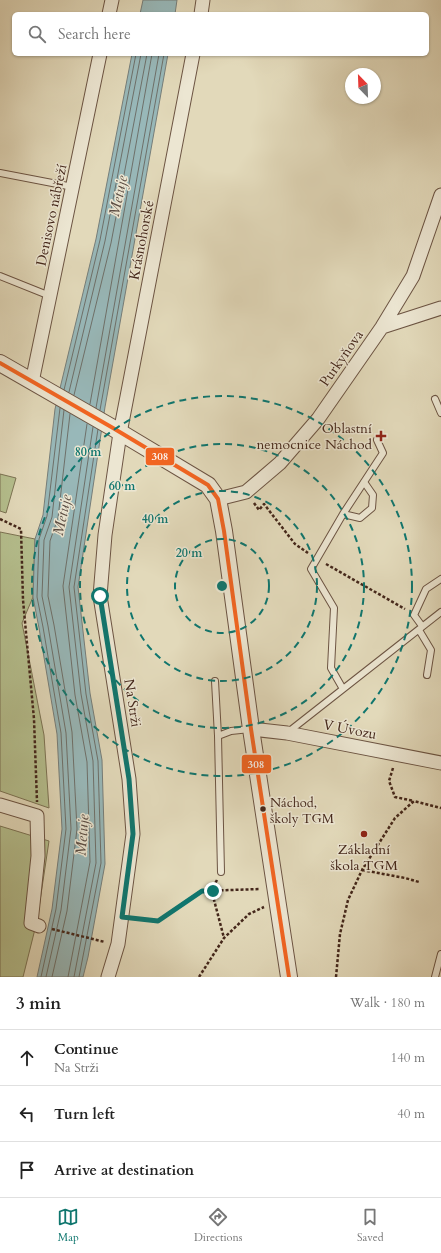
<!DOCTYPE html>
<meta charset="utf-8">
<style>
:root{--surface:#fff;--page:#f2f2f2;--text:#222;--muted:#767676;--line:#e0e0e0;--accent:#0f766e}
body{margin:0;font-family:Cardo,serif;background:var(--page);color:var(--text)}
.compass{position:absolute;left:345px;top:68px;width:36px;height:36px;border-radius:50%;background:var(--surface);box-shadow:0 1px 3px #0004;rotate:337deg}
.stop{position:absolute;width:12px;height:12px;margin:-9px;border:3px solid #0f766e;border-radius:50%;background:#fff}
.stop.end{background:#0f766e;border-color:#fff;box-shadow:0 1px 4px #0008}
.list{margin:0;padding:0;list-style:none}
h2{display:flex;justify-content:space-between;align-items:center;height:52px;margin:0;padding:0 16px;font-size:17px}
h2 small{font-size:13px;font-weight:400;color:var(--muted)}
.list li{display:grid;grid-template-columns:26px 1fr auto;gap:12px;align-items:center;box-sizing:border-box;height:56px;padding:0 16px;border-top:1px solid var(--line)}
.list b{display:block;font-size:15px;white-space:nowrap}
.list p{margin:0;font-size:13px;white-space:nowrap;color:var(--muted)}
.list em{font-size:13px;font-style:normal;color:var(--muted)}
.icon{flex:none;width:22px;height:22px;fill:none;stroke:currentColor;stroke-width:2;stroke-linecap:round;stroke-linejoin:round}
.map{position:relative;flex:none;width:441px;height:977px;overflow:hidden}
.search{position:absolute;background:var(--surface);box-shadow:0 1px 3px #0004;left:12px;right:12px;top:12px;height:44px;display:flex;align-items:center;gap:10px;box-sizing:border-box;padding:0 14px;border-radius:6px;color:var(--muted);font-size:15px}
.sheet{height:220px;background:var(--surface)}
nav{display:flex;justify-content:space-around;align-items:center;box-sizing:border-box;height:56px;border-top:1px solid var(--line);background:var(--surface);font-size:11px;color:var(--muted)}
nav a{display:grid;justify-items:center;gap:2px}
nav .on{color:var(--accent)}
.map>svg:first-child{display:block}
</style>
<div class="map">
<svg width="441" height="977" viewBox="0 0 441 977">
<rect width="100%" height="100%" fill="#e2d9ba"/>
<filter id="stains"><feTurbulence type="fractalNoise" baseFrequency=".005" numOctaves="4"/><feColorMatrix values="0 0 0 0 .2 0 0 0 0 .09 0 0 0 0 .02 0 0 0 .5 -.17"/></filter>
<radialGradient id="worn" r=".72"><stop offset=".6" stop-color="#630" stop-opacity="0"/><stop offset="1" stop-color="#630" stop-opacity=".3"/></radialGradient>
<!-- green -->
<path fill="#b5bf8e" stroke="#7c7354" d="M0,474L16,478L6,513L0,511Z
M0,532L35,539L33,597L22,623L44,735L49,808L0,791Z
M0,826L49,841L37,921L23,977H0Z"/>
<!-- water -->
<path fill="#98b8b9" stroke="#767e7a" d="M143,0H177L175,14H140Z
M132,54H168L105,407L78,587L90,693L102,760L105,864L88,957L83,977H37L52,909L62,829L57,734L39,628L33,597L35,539L43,515L55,409L96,239Z"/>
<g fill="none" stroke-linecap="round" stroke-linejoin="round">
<!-- shore -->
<path stroke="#6e706a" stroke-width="1" d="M64,390L100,240L136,54
M69,392L105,241L141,54
M74,395L111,243L147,54
M90,404L152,54
M96,408L159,54
M100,410L164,54
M41,977L56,909L66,829L61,733L43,627L37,597L39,539L47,516L60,408
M46,977L61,910L71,829L66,733L48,626L42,596L44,540L52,517L64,410
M52,977L67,911L77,829L72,732L54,625L48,596L50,541L58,518L70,414
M68,977L90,862L87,762L75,695L63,586L87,424
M74,977L96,863L93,761L81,694L69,587L93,427
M79,977L101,863L98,761L86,694L74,587L98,429"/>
<defs>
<path id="service" d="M0,173L73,187
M0,276L50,296
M435,399L441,413
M343,514L360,518L372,508L373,495L364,482
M422,626L414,615L426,589L441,579
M419,630L431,650L427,675
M215,681L218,736
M343,689L331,668L334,608L311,569L343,514L383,453L377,440
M287,733L441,612
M221,872L218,736L231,731L250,729
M435,977L441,954"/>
<path id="minor" d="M109,14L112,0
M201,14L203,0
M382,327L441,308
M32,382L100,54
M218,499L246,492L280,463L318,419L382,327L413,276L441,195
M251,729L287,733L441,763
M0,805L37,816L38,856L31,923L39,926
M108,977L118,944L133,834L129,779L100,596L105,535L120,433L193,54"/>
<path id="tertiary" d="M0,363L113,428L208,485L218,499L224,531L251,729L289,977"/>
</defs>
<!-- service casing -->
<use href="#service" stroke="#6c5443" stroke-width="8"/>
<!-- minor casing -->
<use href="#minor" stroke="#6c5443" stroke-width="15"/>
<!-- tertiary casing -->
<use href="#tertiary" stroke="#6c5443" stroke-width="18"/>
<!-- path -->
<path stroke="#44271b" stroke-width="2.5" stroke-dasharray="3 2" stroke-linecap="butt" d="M254,503L259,510L264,504L295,544L308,553
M0,519L21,529L23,600L34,719L37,802
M326,564L405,609
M393,768L389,781L395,797L414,801
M362,870L405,878L419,882
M217,880L213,887V896L224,938
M135,918L157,921L201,891L260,889
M52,929L105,942
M199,977L224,938L249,914L264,907
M336,977L340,934L348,900L362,870L395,818L414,801L441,808"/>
<!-- service -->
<use href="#service" stroke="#ece6d2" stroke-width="6"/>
<!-- minor -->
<use href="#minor" stroke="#ece6d2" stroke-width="13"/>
<!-- tertiary -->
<use href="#tertiary" stroke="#ece6d2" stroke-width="16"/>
<defs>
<path id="bus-1" d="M0,363L113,428L208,485L218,499L224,531L251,729L289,977"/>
</defs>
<!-- bus-1 casing -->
<use href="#bus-1" stroke="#ece6d2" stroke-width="7"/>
<!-- bus-1 -->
<use href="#bus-1" stroke="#f26522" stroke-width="4"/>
</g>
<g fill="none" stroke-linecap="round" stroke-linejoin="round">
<!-- route -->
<path stroke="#0f766e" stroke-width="5" d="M100,596L129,779L133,834L122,917L158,921L202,891H213"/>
</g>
<!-- distance rings -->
<g fill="none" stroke="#0f766e" stroke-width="2" stroke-dasharray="7 5">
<circle cx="222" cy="586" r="47"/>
<circle cx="222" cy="586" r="95"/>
<circle cx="222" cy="586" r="142"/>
<circle cx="222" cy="586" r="190"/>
</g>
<!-- markers -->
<g fill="#8f2418" stroke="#ece6d2" stroke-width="1.5">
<path d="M379 430h4v4h4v4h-4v4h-4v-4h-4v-4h4z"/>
<circle cx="364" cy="834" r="4"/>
</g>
<circle fill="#44271b" stroke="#ece6d2" stroke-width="1.5" cx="263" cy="809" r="3.5"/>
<g text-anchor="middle" stroke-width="3" stroke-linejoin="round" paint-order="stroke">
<!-- bus labels -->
<g font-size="13" fill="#44271b" stroke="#ece6d2" text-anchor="start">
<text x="270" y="807">Náchod,<tspan x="270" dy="16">školy TGM</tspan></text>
</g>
<!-- street labels -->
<g font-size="14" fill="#44271b" stroke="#ece6d2">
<text transform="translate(51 215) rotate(-78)" y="5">Denisovo nábřeží</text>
<text transform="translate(141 240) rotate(-79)" y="5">Krásnohorské</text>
<text transform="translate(341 358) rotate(-55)" y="5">Purkyňova</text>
<text transform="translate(133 703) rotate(81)" y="5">Na Strži</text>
<text transform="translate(350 729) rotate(11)" y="5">V Úvozu</text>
</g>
<!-- poi labels -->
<g font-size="14" fill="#44271b" stroke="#ece6d2" text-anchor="end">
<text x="372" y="433">Oblastní<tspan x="372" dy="16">nemocnice Náchod</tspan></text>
<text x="364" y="854" text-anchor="middle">Základní<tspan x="364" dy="16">škola TGM</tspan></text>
</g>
<!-- water labels -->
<g font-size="15" font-style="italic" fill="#594b42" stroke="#ece6d2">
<text transform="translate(118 196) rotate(-78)" y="5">Metuje</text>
<text transform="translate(62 515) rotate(-78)" y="5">Metuje</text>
<text transform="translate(82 835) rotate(-86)" y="5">Metuje</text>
</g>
</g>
<circle cx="222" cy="586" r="6" fill="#0f766e" stroke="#ece6d2" stroke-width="2"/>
<g font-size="12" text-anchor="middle" font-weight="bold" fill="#0f766e" stroke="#ece6d2" stroke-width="3" stroke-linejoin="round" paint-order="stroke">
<text x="88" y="456">80 m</text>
<text x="122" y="490">60 m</text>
<text x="155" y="523">40 m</text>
<text x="189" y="557">20 m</text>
</g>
<g stroke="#ece6d2" stroke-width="1.5">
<rect x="145" y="447" width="30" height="19" rx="4" fill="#f26522"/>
<rect x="241" y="754" width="31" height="20" rx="4" fill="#f26522"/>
</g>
<g font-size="11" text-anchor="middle" font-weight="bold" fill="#fff">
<text x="160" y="460">308</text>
<text x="256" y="768">308</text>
</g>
<rect width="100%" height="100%" filter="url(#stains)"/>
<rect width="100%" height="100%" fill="url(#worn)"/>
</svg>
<svg class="compass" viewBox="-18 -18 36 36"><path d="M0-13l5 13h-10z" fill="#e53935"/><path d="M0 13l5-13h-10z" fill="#767676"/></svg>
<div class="stop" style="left:100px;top:596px"></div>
<div class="stop end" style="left:213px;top:891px"></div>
<div class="search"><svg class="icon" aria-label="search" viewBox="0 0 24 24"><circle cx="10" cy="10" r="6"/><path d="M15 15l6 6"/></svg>Search here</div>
</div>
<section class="sheet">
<h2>3 min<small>Walk · 180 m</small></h2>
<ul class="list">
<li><svg class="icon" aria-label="ahead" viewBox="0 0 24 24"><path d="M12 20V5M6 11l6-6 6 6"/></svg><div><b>Continue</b><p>Na Strži</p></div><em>140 m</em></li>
<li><svg class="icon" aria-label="left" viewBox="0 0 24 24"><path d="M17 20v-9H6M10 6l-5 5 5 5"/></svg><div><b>Turn left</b></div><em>40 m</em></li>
<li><svg class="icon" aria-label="arrive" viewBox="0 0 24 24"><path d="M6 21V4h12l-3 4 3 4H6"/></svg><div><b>Arrive at destination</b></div></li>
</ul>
</section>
<nav>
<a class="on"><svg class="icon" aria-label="map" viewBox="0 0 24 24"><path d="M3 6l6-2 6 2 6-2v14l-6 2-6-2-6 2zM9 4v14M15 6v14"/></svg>Map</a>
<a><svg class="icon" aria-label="directions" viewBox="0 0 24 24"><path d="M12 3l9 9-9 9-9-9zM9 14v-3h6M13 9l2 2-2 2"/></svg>Directions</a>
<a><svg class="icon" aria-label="saved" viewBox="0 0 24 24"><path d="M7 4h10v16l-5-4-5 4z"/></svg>Saved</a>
</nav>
